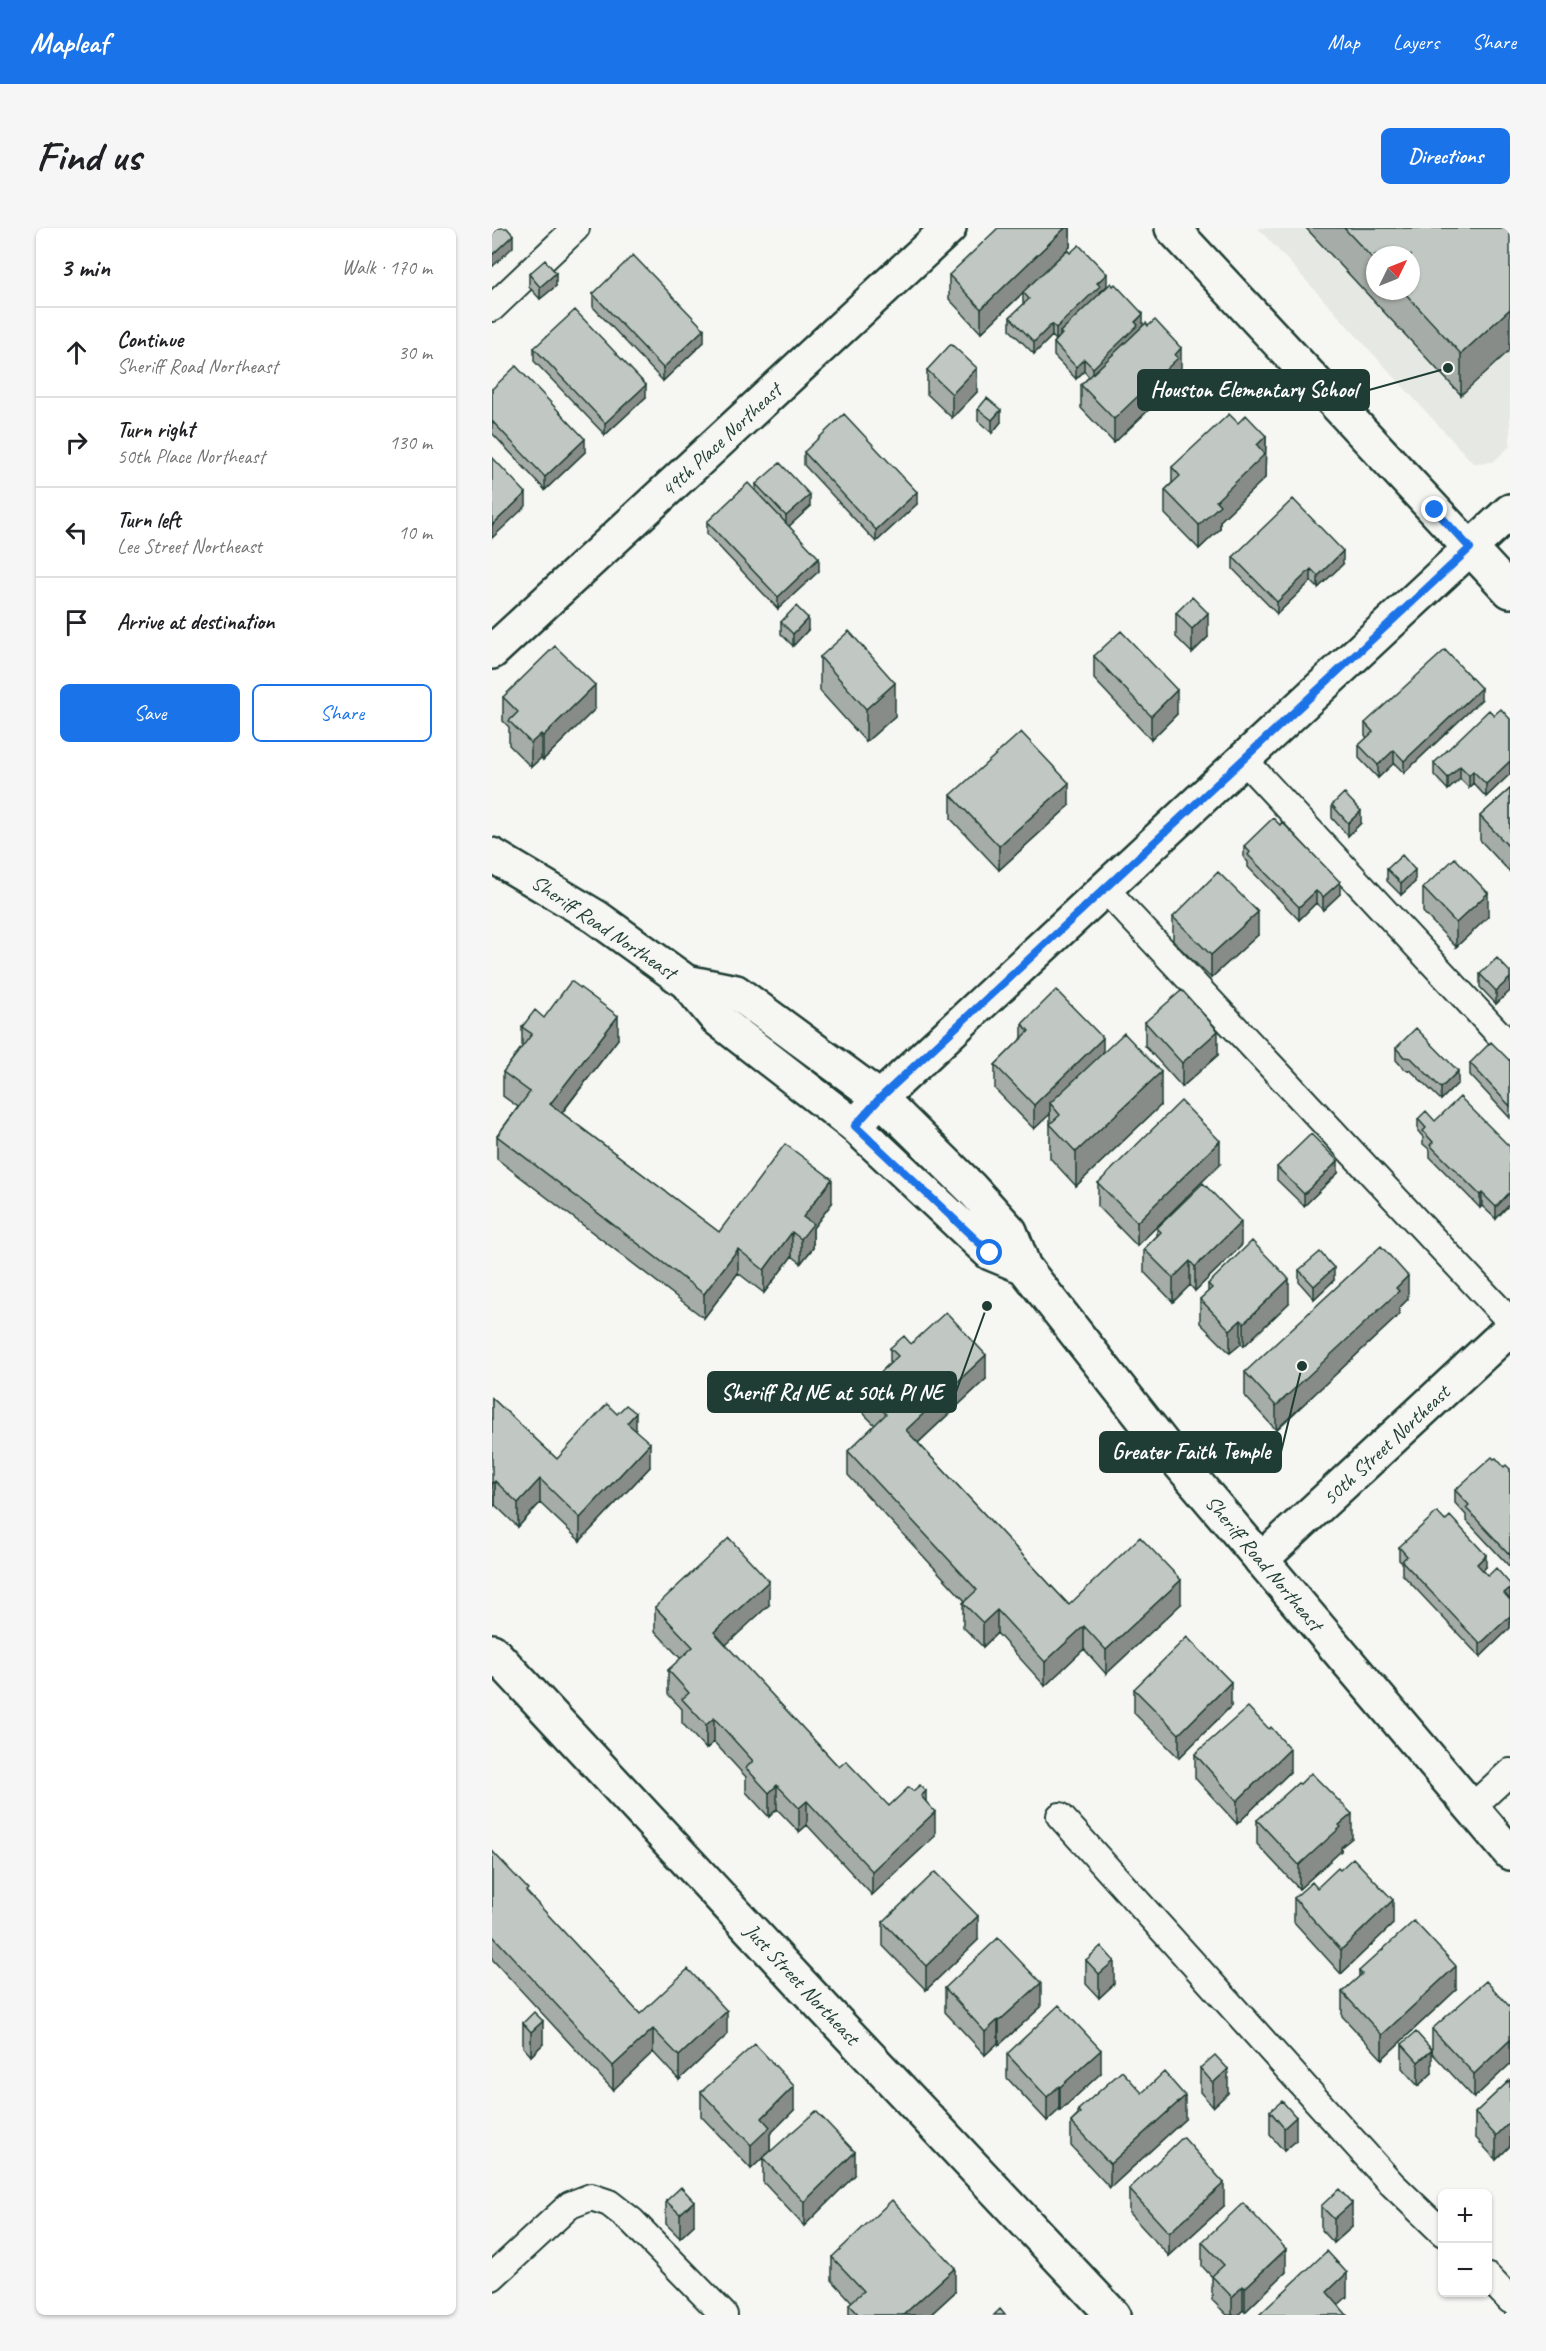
<!DOCTYPE html>
<meta charset="utf-8">
<style>
:root{--surface:#fff;--page:#f6f6f6;--text:#202124;--muted:#757577;--line:#e0e0e0;--accent:#1a73e8}
body{margin:0;font-family:Caveat,sans-serif;background:var(--page);color:var(--text)}
.controls{position:absolute;right:18px;bottom:18px;display:grid;overflow:hidden;border-radius:9px;box-shadow:0 2px 4px #0004}
.controls button{width:54px;height:54px;display:grid;place-items:center;padding:0;border:0;border-bottom:2px solid var(--line);background:var(--surface);color:var(--text);font:30px sans-serif}
.compass{position:absolute;left:874px;top:18px;width:54px;height:54px;border-radius:50%;background:var(--surface);box-shadow:0 2px 4px #0004;rotate:47deg}
.stop{position:absolute;width:18px;height:18px;margin:-14px;border:4px solid #1a73e8;border-radius:50%;background:#fff}
.stop.end{background:#1a73e8;border-color:#fff;box-shadow:0 2px 6px #0008}
.list{margin:0;padding:0;list-style:none}
h2{display:flex;justify-content:space-between;align-items:center;height:78px;margin:0;padding:0 24px;font-size:26px}
h2 small{font-size:20px;font-weight:400;color:var(--muted)}
.list li{display:grid;grid-template-columns:39px 1fr auto;gap:18px;align-items:center;box-sizing:border-box;height:90px;padding:0 24px;border-top:2px solid var(--line)}
.list b{display:block;font-size:22px;white-space:nowrap}
.list p{margin:0;font-size:20px;white-space:nowrap;color:var(--muted)}
.list em{font-size:20px;font-style:normal;color:var(--muted)}
.actions{display:flex;gap:12px;padding:18px 24px}
.actions a{flex:1;padding:14px 0;border:2px solid var(--accent);border-radius:9px;text-align:center;font-size:21px;color:var(--accent)}
.actions .main{background:var(--accent);color:#fff}
.icon{flex:none;width:33px;height:33px;fill:none;stroke:currentColor;stroke-width:2;stroke-linecap:round;stroke-linejoin:round}
.map{position:relative;flex:none;width:1018px;height:2087px;overflow:hidden;border-radius:9px}
header{display:flex;align-items:center;gap:36px;box-sizing:border-box;height:84px;padding:0 30px;background:var(--accent);color:#fff}
header strong{font-size:28px}
nav{display:flex;gap:33px;margin-inline-start:auto;font-size:21px}
.intro{display:flex;align-items:center;justify-content:space-between;box-sizing:border-box;height:144px;padding:0 36px}
h1{margin:0;font-size:42px}
.button{padding:15px 27px;border-radius:9px;background:var(--accent);color:#fff;font-size:21px;font-weight:700}
main{display:flex;gap:36px;padding:0 36px}
aside{flex:1;background:var(--surface);border-radius:9px;box-shadow:0 2px 4px #0004}
.map>svg:first-child{display:block}
</style>
<header>
<strong>Mapleaf</strong>
<nav><a>Map</a><a>Layers</a><a>Share</a></nav>
</header>
<div class="intro"><h1>Find us</h1><a class="button">Directions</a></div>
<main>
<aside>
<h2>3 min<small>Walk · 170 m</small></h2>
<ul class="list">
<li><svg class="icon" aria-label="ahead" viewBox="0 0 24 24"><path d="M12 20V5M6 11l6-6 6 6"/></svg><div><b>Continue</b><p>Sheriff Road Northeast</p></div><em>30 m</em></li>
<li><svg class="icon" aria-label="right" viewBox="0 0 24 24"><path d="M7 20v-9h11M14 6l5 5-5 5"/></svg><div><b>Turn right</b><p>50th Place Northeast</p></div><em>130 m</em></li>
<li><svg class="icon" aria-label="left" viewBox="0 0 24 24"><path d="M17 20v-9H6M10 6l-5 5 5 5"/></svg><div><b>Turn left</b><p>Lee Street Northeast</p></div><em>10 m</em></li>
<li><svg class="icon" aria-label="arrive" viewBox="0 0 24 24"><path d="M6 21V4h12l-3 4 3 4H6"/></svg><div><b>Arrive at destination</b></div></li>
</ul>
<div class="actions"><a class="main">Save</a><a>Share</a></div>
</aside>
<div class="map">
<svg width="1018" height="2087" viewBox="0 0 1018 2087">
<rect width="100%" height="100%" fill="#f6f6f2"/>
<filter id="ink" filterUnits="userSpaceOnUse"><feTurbulence type="fractalNoise" baseFrequency=".0167" numOctaves="2"/><feDisplacementMap in="SourceGraphic" scale="12" xChannelSelector="R" yChannelSelector="G"/><feConvolveMatrix kernelMatrix="1 2 1 2 8 2 1 2 1" color-interpolation-filters="sRGB"/></filter>
<g filter="url(#ink)">
<!-- built -->
<path fill="#e6e8e4" fill-rule="evenodd" d="M766,0H1018V218L1001,234L981,235ZM883,27H919V63H883Z"/>
<g fill="none" stroke-linecap="round" stroke-linejoin="round">
<defs>
<path id="service" d="M0,80L84,0
M752,532L1018,818
M613,661L1018,1093
M979,1580L1018,1544
M568,1588L900,1956L951,2005
M0,2049L78,1977L99,1969L117,1975L140,1993L232,2087
M996,2049L1018,2072"/>
<path id="minor" d="M680,0L1018,363
M0,424L457,0
M363,898L388,870L1018,283
M769,1332L1018,1101
M0,1423L310,1757L621,2087"/>
<path id="secondary" d="M0,627L104,689L194,754L224,790L363,898L498,1025L532,1039
M194,754L244,764L388,870L479,960L518,1003L532,1039L671,1216L1018,1625"/>
</defs>
<!-- service casing -->
<use href="#service" stroke="#1f3d34" stroke-width="30"/>
<!-- minor casing -->
<use href="#minor" stroke="#1f3d34" stroke-width="38"/>
<!-- secondary casing -->
<use href="#secondary" stroke="#1f3d34" stroke-width="38"/>
<!-- service -->
<use href="#service" stroke="#f6f6f2" stroke-width="26"/>
<!-- minor -->
<use href="#minor" stroke="#f6f6f2" stroke-width="33"/>
<!-- secondary -->
<use href="#secondary" stroke="#f6f6f2" stroke-width="33"/>
</g>
<!-- wall -->
<path fill="#a6aca8" stroke="#1f3d34" stroke-width="1.5" fill-rule="evenodd" d="M578,0V19L575,22L615,58L608,65L651,97L689,144L686,147V154L622,215L589,180V157L597,149L592,143L584,151L562,128V115L564,112L560,108L542,126L518,102V89L531,77V65L489,105L457,71V47Z
M814,0H1018L969,167ZM883,27L919,63H883Z
M37,46L64,58L48,71L37,59Z
M101,66L212,114L171,153L101,79Z
M42,120L154,169L113,207L42,133Z
M435,142L485,164L460,190L435,166Z
M0,161L93,224L53,262L0,205Z
M486,181L509,194L500,205L486,193Z
M746,195L774,208L773,250L728,293V301L707,321L673,286V262L680,255V239Z
M312,224L425,276L384,314L312,237Z
M264,256L318,279L297,298L327,343L286,381L215,306V294L264,264Z
M741,329L851,336L826,360L819,353L785,386L741,341Z
M684,385L716,409L700,425L684,409Z
M289,394L316,402L301,418L289,406Z
M602,428L685,486L659,512L602,451Z
M328,429L403,488L374,514L328,463Z
M11,469L103,481L51,532L49,530L39,539L17,517V499L11,493Z
M989,472L912,545L902,535L886,550L867,530V517L875,510L873,507V495Z
M1002,487L1018,491V546L994,569L981,555L977,560L968,551L956,562L942,547V535Z
M1018,561V644L988,612V588Z
M459,567L577,578L507,642L459,591Z
M840,577L869,595L856,608L840,590Z
M788,597L848,666L831,682L824,675L807,692L756,639V634L752,630V618Z
M895,641L923,654L909,667L895,653Z
M931,660L996,689L964,719L931,684Z
M681,689L766,707L719,750L681,713Z
M1018,744V763L1004,776L988,759V746Z
M52,790L126,811L70,885L227,1004L340,975L321,1000V1020L309,1035L300,1028L272,1065L246,1045L212,1090L5,931V908L26,879L11,868V844L30,819V799Z
M653,794L726,827L690,859L653,818Z
M530,796L611,825L669,877L584,958L558,930V886L542,901L503,861V837L530,810Z
M904,820L966,855L949,872L919,843L912,841L904,832Z
M1018,833V890L978,847V835Z
M926,891L943,893L1018,919L1004,991L990,978L988,980L938,929V922L931,916V909L926,903Z
M728,936L645,1018L606,978V955Z
M785,939L846,945L812,978L785,952Z
M665,1000L749,1018L703,1063L698,1057L681,1074L652,1044V1021L665,1008Z
M807,1042L842,1052L822,1071L807,1054Z
M716,1056L797,1075L752,1118L749,1116L738,1125L708,1095V1071L716,1064Z
M916,1071L907,1080V1087L784,1202L753,1168V1144Z
M419,1116L494,1151L426,1215L577,1377L689,1376L614,1446L592,1421L553,1458L505,1405L491,1419L471,1399V1375L473,1373L356,1247V1223L383,1197L371,1185V1161L398,1135V1120Z
M0,1170L65,1231L144,1203L158,1239L88,1313L48,1275L26,1299L3,1277Z
M1012,1239L1018,1241V1339L974,1292V1287L963,1275V1262Z
M907,1319L994,1339L991,1342L996,1348L1018,1356V1400L988,1429L910,1346V1335L907,1332Z
M277,1377L233,1417L347,1539L397,1578L421,1563L434,1574L443,1608L380,1667L315,1597L307,1604L285,1581L277,1589L254,1564V1549L222,1514L214,1521L190,1495V1481L176,1466V1442L189,1431L163,1403V1379Z
M642,1461L739,1478L687,1530L642,1485Z
M777,1501L798,1544L745,1596L703,1550V1526Z
M765,1592L860,1610L849,1619V1623L807,1661L765,1616Z
M0,1623L36,1666L148,1786L235,1807L187,1852L161,1824L121,1862L0,1731Z
M848,1642L901,1696L849,1746L802,1694V1670L825,1660Z
M391,1694L486,1712L434,1762L391,1718Z
M594,1732L622,1756L607,1770L594,1756Z
M867,1743L964,1762L890,1831L850,1788V1764L867,1749Z
M453,1760L549,1779L507,1817L506,1815L493,1827L453,1784Z
M1018,1779V1836L982,1870L940,1825V1801Z
M31,1795L51,1816L39,1828L31,1819Z
M910,1816L940,1845L926,1858L910,1840Z
M515,1826L609,1845L568,1883L567,1882L555,1893L515,1850Z
M708,1840L736,1865L721,1879L708,1864Z
M1018,1852V1918L1004,1932L983,1909V1885Z
M209,1864L302,1882L278,1906V1923L259,1941L209,1888Z
M586,1882L693,1891L618,1960L579,1918V1894L586,1887Z
M778,1883L804,1913L792,1923L778,1907Z
M271,1930L363,1947L312,1998L271,1954Z
M637,1961L732,1978L677,2028L637,1985Z
M174,1973L202,1997L188,2010L174,1996Z
M829,1978L860,1999L842,2015L829,2001Z
M710,2014L794,2044L753,2084L751,2082L746,2087H735L720,2072V2049L710,2038Z
M340,2029L463,2064L438,2087H357V2076L360,2074L340,2052Z"/>
<!-- shaded-wall -->
<path fill="#878c88" stroke="#1f3d34" stroke-width="1.5" d="M573,0H578V19L489,105V81Z
M21,7V19L0,39V27Z
M64,45V58L48,71V59Z
M615,46V58L608,64V71L568,104V109L564,112V100L605,55Z
M1018,81V122L969,167V126Z
M651,86V98L601,152V140Z
M560,96V108L542,126V114Z
M212,101V114L171,153V140Z
M689,120V144L686,147V154L622,215V191Z
M592,131V143L584,151V139Z
M485,140V164L460,190V166Z
M154,157V169L113,207V195Z
M509,182V194L500,205V192Z
M774,208L773,250L728,293V301L707,321V297L765,217Z
M93,211V224L53,262V249Z
M425,264V276L384,314V302Z
M34,265V278L0,310V297Z
M318,267V279L294,301V288Z
M851,323V336L826,360V348Z
M327,330V343L286,381V369Z
M819,341V353L785,386V374Z
M716,385V409L700,425V401Z
M316,390V402L301,418V406Z
M403,455V488L374,514V481Z
M103,457V481L51,532V508Z
M989,460V472L912,545V533Z
M685,462V486L659,512V488Z
M49,506V530L39,539V515Z
M902,522V535L886,550V537Z
M1018,533V546L994,569V556Z
M968,538V551L956,562V550Z
M981,543V555L977,560V547Z
M577,555V578L507,642V618Z
M869,583V595L856,608V595Z
M923,642V654L909,667V655Z
M848,654V666L831,682V669Z
M824,663V675L807,692V679Z
M996,665V689L964,719V695Z
M766,684V707L719,750V727Z
M1018,750V763L1004,776V763Z
M126,788V811L58,900V876Z
M726,803V827L690,859V835Z
M611,810V834L558,875V886L542,901V877Z
M966,843V855L949,872V860Z
M669,844V877L584,958V924Z
M728,913V936L645,1018V994Z
M846,933V945L812,978V966Z
M340,951V975L321,1000V1020L309,1035V1011L311,989Z
M1018,964V976L1004,991V979Z
M990,965V978L988,980V967Z
M749,994V1018L703,1063V1039Z
M300,1004V1028L272,1065V1042Z
M246,1021V1045L212,1090V1066Z
M698,1033V1057L681,1074V1050Z
M842,1040V1052L822,1071V1058Z
M916,1048V1071L907,1080V1087L784,1202V1178Z
M797,1051V1075L752,1118V1095Z
M749,1092V1116L738,1125V1102Z
M494,1127V1151L414,1226V1202Z
M144,1185V1209L135,1195Z
M158,1215V1239L88,1313V1290Z
M48,1251V1275L26,1299V1275Z
M3,1253V1277L0,1280V1256Z
M994,1327V1339L985,1349V1336Z
M689,1352V1376L614,1446V1422Z
M277,1353V1377L222,1428V1404Z
M1018,1360V1372L1012,1365Z
M505,1382V1405L491,1419V1395Z
M1018,1388V1400L988,1429V1416Z
M592,1398V1421L553,1458V1434Z
M739,1454V1478L687,1530V1506Z
M222,1490V1514L214,1521V1497Z
M798,1521V1544L745,1596V1573Z
M285,1557V1581L277,1589V1565Z
M434,1563V1587L429,1568Z
M315,1573V1597L307,1604V1580Z
M443,1584V1608L380,1667V1643Z
M860,1586V1610L849,1619V1623L807,1661V1637L847,1597Z
M901,1672V1696L849,1746V1722Z
M486,1688V1712L434,1762V1738Z
M622,1733V1756L607,1770V1746Z
M964,1738V1762L890,1831V1807Z
M549,1755V1779L507,1817V1793Z
M235,1783V1807L187,1852V1828Z
M506,1792V1815L493,1827V1804Z
M51,1793V1816L39,1828V1804Z
M161,1801V1824L121,1862V1838Z
M1018,1812V1836L982,1870V1846Z
M609,1822V1845L568,1883V1859Z
M940,1822V1845L926,1858V1834Z
M736,1841V1865L721,1879V1855Z
M302,1858V1882L278,1906V1923L259,1941V1917L270,1890Z
M567,1858V1882L555,1893V1869Z
M693,1868V1891L618,1960V1936Z
M804,1889V1913L792,1923V1900Z
M1018,1894V1918L1004,1932V1908Z
M363,1924V1947L312,1998V1974Z
M732,1955V1978L677,2028V2005Z
M202,1973V1997L188,2010V1986Z
M860,1975V1999L842,2015V1991Z
M794,2021V2044L753,2084V2060Z
M463,2040V2064L438,2087H411Z
M855,2045V2069L835,2087V2064Z
M751,2058V2082L746,2087H740V2069Z"/>
<!-- building -->
<path fill="#c1c8c3" stroke="#1f3d34" stroke-width="1.5" d="M6,0H15L21,7L0,27V6Z
M506,0H573L489,81L457,47Z
M852,0H1018V81L969,126L911,63H919V27H883V33Z
M587,17L615,46L605,55L608,58L564,100L560,96L542,114L518,89L537,71L531,64L575,22L578,25Z
M141,27L212,101L171,140L101,66Z
M53,32L64,45L48,59L37,46Z
M619,55L621,58L623,56L651,86L643,94L646,97L601,140L592,131L584,139L562,115L570,106L568,104Z
M83,82L154,157L113,195L42,120Z
M663,92L689,120L683,127L686,130L622,191L589,157L654,95L656,98Z
M459,116L485,140L460,166L435,142Z
M24,138L93,211L53,249L0,193V161Z
M495,170L509,182L500,192L486,181Z
M352,186L425,264L384,302L312,224Z
M737,186L746,195L754,187L774,208L765,217L773,226L724,273L728,277L707,297L673,262L688,248L680,239Z
M0,229L34,265L0,297Z
M288,235L318,267L294,288L264,256Z
M256,255L327,330L286,369L215,294Z
M801,271L851,323L826,348L819,341L785,374L741,329Z
M700,369L716,385L700,401L684,385Z
M304,378L316,390L301,406L289,394Z
M357,403L403,455L374,481L328,429Z
M629,403L685,462L659,488L602,428Z
M63,418L103,457L51,508L49,506L39,515L17,493L26,484L11,469Z
M953,422L989,460L912,533L902,522L886,537L867,517L881,504L873,495Z
M1009,481L1018,491V533L994,556L981,543L977,547L968,538L956,550L942,535L997,482L1002,487Z
M529,504L577,555L507,618L459,567Z
M1018,561V620L988,588Z
M852,565L869,583L856,595L840,577Z
M781,590L788,597L790,594L848,654L831,669L824,663L807,679L756,627L758,624L752,618Z
M910,627L923,642L909,655L895,641Z
M963,630L996,665L964,695L931,660Z
M726,644L766,684L719,727L681,689Z
M1005,730L1018,744V750L1004,763L988,746Z
M79,753L126,788L58,876L227,1004L293,916L340,951L311,989L321,996L309,1011L300,1004L272,1042L246,1021L212,1066L5,908L38,864L11,844L40,806L30,799L43,782L52,790Z
M564,762L611,810L542,877L503,837L537,803L530,796Z
M690,762L726,803L690,835L653,794Z
M924,800L966,843L949,860L919,830L912,829L904,820Z
M632,805L669,844L584,924L558,896L568,887L558,875Z
M999,814L1018,833V878L978,835Z
M968,869L1018,919V964L1004,979L990,965L988,967L938,917L941,914L931,903L934,900L926,891L934,883L943,893Z
M689,873L728,913L645,994L606,955Z
M819,906L846,933L812,966L785,939Z
M711,955L749,994L703,1039L698,1033L681,1050L652,1021L669,1004L665,1000Z
M760,1013L797,1051L752,1095L749,1092L738,1102L708,1071L720,1060L716,1056Z
M889,1018L916,1048L904,1060L907,1063L784,1178L753,1144Z
M828,1024L842,1040L822,1058L807,1042Z
M454,1084L494,1127L414,1202L577,1377L648,1309L689,1352L614,1422L592,1398L553,1434L505,1382L491,1395L471,1375L485,1362L356,1223L394,1186L371,1161L406,1128L398,1120L412,1108L419,1116Z
M0,1170L65,1231L115,1176L125,1186L134,1177L144,1185L135,1195L158,1215L88,1290L48,1251L26,1275L3,1253L0,1256Z
M1000,1229L1002,1231L1004,1230L1012,1239L1014,1237L1018,1241V1327L974,1280L977,1277L963,1262Z
M945,1284L953,1293L958,1288L994,1327L985,1336L996,1348L1004,1340L1018,1356V1360L1012,1365L1018,1372V1388L988,1416L910,1333L915,1328L907,1319Z
M237,1310L277,1353L222,1404L347,1539L354,1533L397,1578L417,1559L421,1563L428,1557L434,1563L429,1568L443,1584L380,1643L315,1573L307,1580L285,1557L277,1565L254,1540L261,1533L222,1490L214,1497L190,1471L197,1465L176,1442L201,1419L163,1379Z
M695,1409L739,1454L687,1506L642,1461Z
M756,1479L777,1501L779,1499L798,1521L745,1573L703,1526Z
M819,1545L860,1586L847,1597L849,1599L807,1637L765,1592L806,1555L808,1556Z
M0,1623L36,1661L34,1663L148,1786L196,1741L235,1783L187,1828L161,1801L121,1838L0,1707Z
M861,1630L901,1672L849,1722L802,1670L820,1654L825,1660L846,1640L848,1642Z
M443,1644L486,1688L434,1738L391,1694Z
M922,1693L964,1738L890,1807L850,1764L870,1746L867,1743Z
M506,1710L549,1755L507,1793L506,1792L493,1804L453,1760Z
M609,1718L622,1733L607,1746L594,1732Z
M994,1753L1018,1779V1812L982,1846L940,1801Z
M567,1777L609,1822L568,1859L567,1858L555,1869L515,1826Z
M42,1784L51,1793L39,1804L31,1795Z
M924,1804L940,1822L926,1834L910,1816Z
M263,1816L302,1858L270,1890L278,1899L259,1917L209,1864Z
M723,1827L736,1841L721,1855L708,1840Z
M630,1843L650,1865L672,1844L693,1868L618,1936L579,1894L589,1885L586,1882Z
M1018,1852V1894L1004,1908L983,1885Z
M790,1873L804,1889L792,1900L778,1883Z
M324,1883L363,1924L312,1974L271,1930Z
M691,1909L732,1955L677,2005L637,1961Z
M189,1959L202,1973L188,1986L174,1973Z
M847,1961L860,1975L842,1991L829,1978Z
M400,1972L463,2040L411,2087H367L357,2076L372,2063L340,2029Z
M751,1975L794,2021L753,2060L751,2058L740,2069L720,2048L732,2037L710,2014Z
M835,2023L855,2045L835,2064L855,2087H767Z
M508,2081L513,2087H502Z"/>
</g>
<g fill="none" stroke-linecap="round" stroke-linejoin="round" filter="url(#ink)">
<!-- route -->
<path stroke="#1a73e8" stroke-width="8" d="M498,1025L363,898L388,870L978,320L943,282"/>
</g>
<g text-anchor="middle" stroke-width="5" stroke-linejoin="round" paint-order="stroke">
<!-- street labels -->
<g font-size="21" fill="#1f3d34" stroke="#f6f6f2">
<text transform="translate(229 212) rotate(-43)" y="7">49th Place Northeast</text>
<text transform="translate(112 699) rotate(34)" y="7">Sheriff Road Northeast</text>
<text transform="translate(894 1217) rotate(-43)" y="7">50th Street Northeast</text>
<text transform="translate(772 1335) rotate(50)" y="7">Sheriff Road Northeast</text>
<text transform="translate(310 1756) rotate(47)" y="7">Just Street Northeast</text>
</g>
</g>
<!-- callouts -->
<path fill="none" stroke="#1f3d34" stroke-width="2" d="M956 140L877 162M495 1078L464 1164M810 1138L789 1224"/>
<g fill="#1f3d34" stroke="#f6f6f2" stroke-width="2">
<circle cx="956" cy="140" r="6"/>
<circle cx="495" cy="1078" r="6"/>
<circle cx="810" cy="1138" r="6"/>
</g>
<g fill="#1f3d34" stroke="#1f3d34" stroke-width="2">
<rect x="646" y="142" width="231" height="40" rx="6"/>
<rect x="216" y="1144" width="248" height="40" rx="6"/>
<rect x="608" y="1204" width="181" height="40" rx="6"/>
</g>
<g font-size="22" text-anchor="middle" font-weight="bold" fill="#fff">
<text x="762" y="169">Houston Elementary School</text>
<text x="340" y="1172">Sheriff Rd NE at 50th Pl NE</text>
<text x="699" y="1231">Greater Faith Temple</text>
</g>
</svg>
<div class="controls">
<button>+</button>
<button>−</button>
</div>
<svg class="compass" viewBox="-18 -18 36 36"><path d="M0-13l5 13h-10z" fill="#e53935"/><path d="M0 13l5-13h-10z" fill="#757577"/></svg>
<div class="stop" style="left:498px;top:1025px"></div>
<div class="stop end" style="left:943px;top:282px"></div>
</div>
</main>
